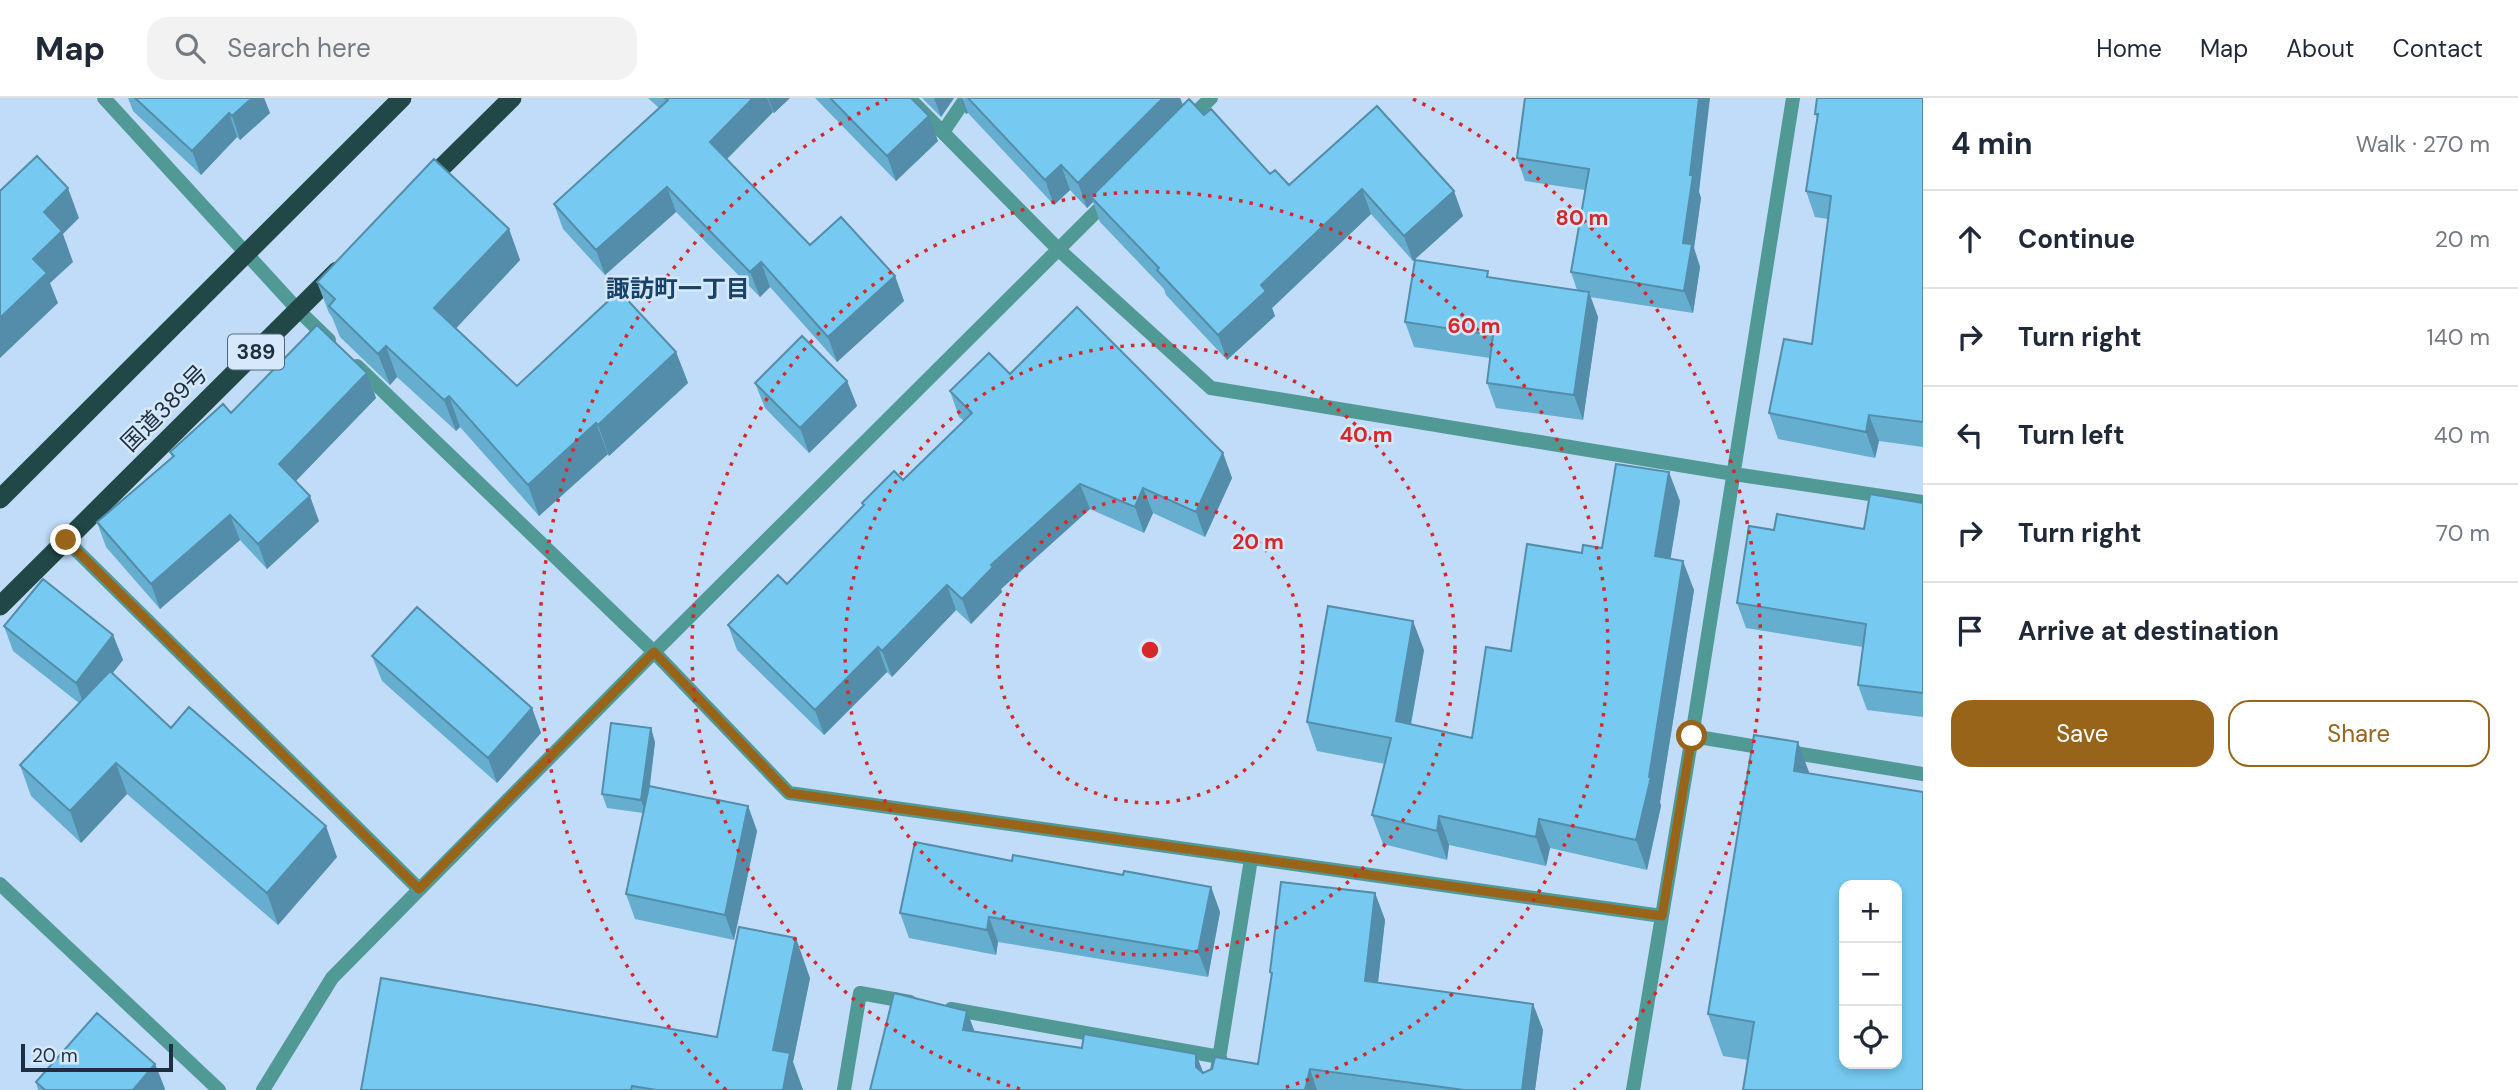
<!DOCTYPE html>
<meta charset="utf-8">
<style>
:root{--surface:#fff;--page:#f2f2f3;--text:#1f2937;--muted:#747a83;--line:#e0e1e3;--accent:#98641a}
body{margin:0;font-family:"DM Sans","Noto Sans JP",sans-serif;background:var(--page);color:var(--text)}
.controls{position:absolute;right:21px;bottom:21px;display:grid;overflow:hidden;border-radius:14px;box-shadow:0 4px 10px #0003}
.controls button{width:63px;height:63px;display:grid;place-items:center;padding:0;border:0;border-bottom:2px solid var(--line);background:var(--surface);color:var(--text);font:35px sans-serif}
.scale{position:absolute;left:21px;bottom:18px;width:152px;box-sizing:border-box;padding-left:7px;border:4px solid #1d2f41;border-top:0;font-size:19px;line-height:24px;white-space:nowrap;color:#1d2f41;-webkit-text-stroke:5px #d6e8fb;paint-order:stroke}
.stop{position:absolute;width:21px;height:21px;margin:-16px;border:5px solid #98641a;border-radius:50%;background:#fff}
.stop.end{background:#98641a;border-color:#fff;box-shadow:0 2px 7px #0008}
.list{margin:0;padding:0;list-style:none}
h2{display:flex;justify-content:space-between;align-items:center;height:91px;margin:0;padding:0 28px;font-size:30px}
h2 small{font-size:23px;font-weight:400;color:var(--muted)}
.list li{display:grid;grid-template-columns:46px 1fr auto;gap:21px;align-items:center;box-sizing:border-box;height:98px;padding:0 28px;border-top:2px solid var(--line)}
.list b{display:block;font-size:26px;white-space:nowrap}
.list em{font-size:23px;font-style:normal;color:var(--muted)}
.actions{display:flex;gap:14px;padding:21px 28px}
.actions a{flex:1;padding:16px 0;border:2px solid var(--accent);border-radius:21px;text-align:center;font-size:24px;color:var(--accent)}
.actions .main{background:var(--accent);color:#fff}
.icon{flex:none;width:38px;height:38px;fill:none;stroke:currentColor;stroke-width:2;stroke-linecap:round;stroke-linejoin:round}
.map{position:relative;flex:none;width:1923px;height:992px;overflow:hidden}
header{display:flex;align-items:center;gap:42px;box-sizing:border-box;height:98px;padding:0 35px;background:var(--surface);border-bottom:2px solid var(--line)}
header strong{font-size:33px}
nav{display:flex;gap:38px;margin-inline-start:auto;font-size:24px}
.search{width:490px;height:63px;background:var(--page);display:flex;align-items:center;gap:18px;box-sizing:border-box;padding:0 24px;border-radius:21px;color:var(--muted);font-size:26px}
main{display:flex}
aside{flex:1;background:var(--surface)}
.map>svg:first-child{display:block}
</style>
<header>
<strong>Map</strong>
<div class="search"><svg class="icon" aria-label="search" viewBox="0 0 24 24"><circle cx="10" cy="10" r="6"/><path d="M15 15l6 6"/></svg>Search here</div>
<nav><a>Home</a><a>Map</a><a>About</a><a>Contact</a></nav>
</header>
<main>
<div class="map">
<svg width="1923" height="992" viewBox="0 0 1923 992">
<rect width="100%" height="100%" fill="#c0dcf9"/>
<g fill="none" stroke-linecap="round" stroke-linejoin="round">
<!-- service -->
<path stroke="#509995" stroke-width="14" d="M943,34L966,0"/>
<!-- minor -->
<path stroke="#509995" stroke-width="14" d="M104,0L298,212L329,242
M909,0L1058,151L1211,290L1734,376L1923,404
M1187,23L1211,0
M357,268L654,554L789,695L1662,818
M66,442L419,791
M1692,638L1923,676
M0,786L219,992
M951,911L1220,959
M263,992L332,880L654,554L1108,102
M844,992L860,895L910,904
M1214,992L1251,761
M1633,992L1692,638L1793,0"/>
<!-- trunk -->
<path stroke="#214846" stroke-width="19" d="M426,85L512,0
M0,401L402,0
M0,508L337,173"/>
</g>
<!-- wall -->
<path fill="#65aecf" d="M128,0H264L270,15L240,42L237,39L201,77L133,13Z
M648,0H790L774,15L773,14L727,61L810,147L895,178L904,203L837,264L770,189L760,199L676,114L605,177L563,131L554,106L659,10Z
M815,0H911L938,43L896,83Z
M922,0H954L941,19Z
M960,0H1180L1183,7L1204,17L1270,76L1289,87L1377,8L1463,118L1413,163L1371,116L1272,210L1275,218L1227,262L1166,197L1164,191L1100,124L1093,104L1087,110L1070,92L1054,107L968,15L966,16Z
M1525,0L1699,94L1701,100L1694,150L1700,169L1693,215L1590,199L1598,219L1583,322L1496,310L1487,285L1490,260L1414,249L1405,224L1490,179L1577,192L1571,174L1585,92L1525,83L1517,60Z
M1923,0V349L1879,343L1875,360L1778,341L1769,315L1812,246L1828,121L1815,119L1806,93L1817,20L1815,16Z
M509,131L520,162L456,230L517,288L676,254L688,285L609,358L608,356L539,418L460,329L456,333L397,279L390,287L340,239L332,219L329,215L317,184Z
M367,275L376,300L296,383L319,423L267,471L240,442L160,511L106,449L97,424L172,359L170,354L231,315Z
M1010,276L1223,355L1232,380L1205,439L1153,415L1144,435L1090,411L1001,491L1002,494L971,526L956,512L892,579L887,574L824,637L737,552L728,527L787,486L864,408L862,405L903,382L964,323L959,319L950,293Z
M847,283L857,308L809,355L765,310L755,285Z
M1680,403L1670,461L1694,492L1660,704L1661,708L1647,772L1550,750L1546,768L1449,747L1447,762L1383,746L1372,717L1385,666L1317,653L1307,624L1424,552L1411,627L1472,640L1511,553L1582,455L1602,450Z
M1923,405V619L1867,612L1858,587L1863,549L1746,530L1737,505L1774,432L1864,431Z
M4,528L113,537L123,562L112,575L171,630L337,759L278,827L127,696L81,745L31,698L20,667L79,605L13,553Z
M372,558L532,610L541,635L497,685L382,583Z
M655,644L650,688L748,708L757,733L734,842L635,821L626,796L643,715L607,710L602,696Z
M1810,676L1748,962L1723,958L1708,916Z
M1012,763L1211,789L1220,814L1208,879L998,844L996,857L909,840L900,815Z
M1375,795L1385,822L1378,885L1533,906L1543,932L1535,992H870L975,933L1082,950L1196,956L1203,974L1258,966L1271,878L1270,874Z
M810,880L793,964L803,992H361L717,939Z
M155,966L165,991L164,992H38L36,984Z"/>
<!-- shaded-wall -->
<path fill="#538da9" d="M252,0H264L270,15L240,42L232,18Z
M753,0H767L773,14L719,69L710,44Z
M768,0H790L774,15Z
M934,0H954L941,19Z
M960,0H962L968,15L966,16Z
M1163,0H1180L1185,12L1091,99L1093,104L1087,110L1078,85Z
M1699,0H1710L1699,94L1701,100L1694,150L1700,169L1693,215L1684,193L1683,145Z
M229,15L237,39L201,77L192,53Z
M929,18L938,43L896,83L887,58Z
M1061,67L1070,92L1054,107L1045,82Z
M667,89L676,114L605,177L596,152Z
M68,90L79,120L63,136L73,164L50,185L58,205L0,260V220L33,161L44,114Z
M1362,91L1371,116L1272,210L1275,218L1227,262L1218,237L1261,187Z
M1454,93L1463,118L1413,163L1404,138Z
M509,131L520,162L446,241L434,210Z
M761,164L770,189L760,199L750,174Z
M895,178L904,203L837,264L828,239Z
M1589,194L1598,219L1583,322L1574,297Z
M386,248L397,279L390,287L378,256Z
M676,254L688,285L609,358L598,327Z
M367,275L376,300L288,391L279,366Z
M847,283L857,308L809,355L800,330Z
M449,298L460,329L456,333L444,302Z
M1869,317L1879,343L1875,360L1866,334Z
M596,325L608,356L539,418L528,387Z
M1223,355L1232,380L1205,439L1196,414Z
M1669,374L1680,403L1666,488L1655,458Z
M1080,386L1090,411L1001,491L1002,494L971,526L962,501L991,467Z
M1143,390L1153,415L1144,435L1135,409Z
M310,398L319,423L267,471L258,446Z
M230,417L240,442L160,511L151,486Z
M1683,463L1694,492L1660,704L1661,708L1647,772L1636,742L1649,679Z
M947,487L956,512L892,579L882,553Z
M1413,523L1424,552L1406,652L1396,623Z
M113,537L123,562L85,610L76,585Z
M878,549L887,574L824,637L815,612Z
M532,610L541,635L497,685L488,660Z
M651,630L655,644L646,716L641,702Z
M1798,644L1813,685L1794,673Z
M116,665L127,696L81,745L70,713Z
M748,708L757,733L734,842L725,817Z
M1439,718L1449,747L1447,762L1437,733Z
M1539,721L1550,750L1546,768L1536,739Z
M326,728L337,759L278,827L267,795Z
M1211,789L1220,814L1208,879L1198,854Z
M1375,795L1385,822L1375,910L1365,883Z
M989,819L998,844L996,857L987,832Z
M796,840L810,880L793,964L803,992H783L773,952Z
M1533,906L1543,932L1535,992H1522Z
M967,913L977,940L963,932Z
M1196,956L1206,982L1196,969Z
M155,966L165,991L164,992H133Z
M1310,971L1317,992H1305Z"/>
<!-- building -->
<path fill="#76caf1" stroke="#538da9" stroke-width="2" fill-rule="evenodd" d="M135,0H252L232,18L229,15L192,53Z
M665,0H753L710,44L810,147L841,119L895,178L828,239L761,164L750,174L667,89L596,152L554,106L668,2Z
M830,0H911L929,18L887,58Z
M968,0H1163L1078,85L1061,67L1045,82Z
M1525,0H1699L1690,77H1693L1683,145L1692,146L1684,193L1571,174L1589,71L1517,60Z
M1817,0H1923V324L1869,317L1866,334L1769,315L1784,241L1812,246L1831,98L1806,93L1818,16H1815Z
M1189,1L1204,17L1211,11L1270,76L1275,72L1289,87L1377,8L1454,93L1404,138L1362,91L1261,187L1266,193L1218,237L1157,172L1159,170L1091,99Z
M37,58L68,90L44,114L62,133L33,161L47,175L0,220V93Z
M434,61L509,131L434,210L517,288L619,193L676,254L598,327L596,325L528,387L449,298L444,302L386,248L378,256L329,208L335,201L317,184Z
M1415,162L1488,173L1487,179L1589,194L1574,297L1487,285L1493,237L1405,224Z
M1077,209L1223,355L1196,414L1143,390L1135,409L1080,386L991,467L993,469L962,501L947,487L882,553L878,549L815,612L728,527L778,477L787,486L864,407L862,405L894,373L903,382L972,315L950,293L989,255L1010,276Z
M317,227L367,275L279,366L310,398L258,446L230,417L151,486L97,424L174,358L170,354L223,306L231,315Z
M802,238L847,283L800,330L755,285Z
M1616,366L1669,374L1655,458L1683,463L1649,679H1651L1636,742L1539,721L1536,739L1439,718L1437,733L1372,717L1391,640L1307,624L1328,508L1413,523L1396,623L1472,640L1486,549L1511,553L1527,446L1582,455L1583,447L1602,450Z
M1870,396L1923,405V595L1858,587L1866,526L1737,505L1749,428L1774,432L1777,416L1864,431Z
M43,481L113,537L76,585L4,528Z
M417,509L532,610L488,660L372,558Z
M110,573L171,630L189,609L326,728L267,795L116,665L70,713L20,667Z
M611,625L651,630L641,702L602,696Z
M1754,637L1798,644L1794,673L1923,694V992H1743L1754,924L1708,916ZM1844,787H1897V966H1844Z
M649,688L748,708L725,817L626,796Z
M915,744L1012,763L1013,757L1123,777L1124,773L1211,789L1198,854L989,819L987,832L900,815Z
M1281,784L1375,795L1365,883L1533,906L1522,992H1464L1310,971L1305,992H870L894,895L967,913L963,932L1082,950L1084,936L1196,956V969L1203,975L1212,971L1215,959L1258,966L1272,875L1270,874Z
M739,829L796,840L773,952L790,955L783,992H656L632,988L631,992H361L381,880L717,939Z
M97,915L155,966L133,992H45L36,984Z"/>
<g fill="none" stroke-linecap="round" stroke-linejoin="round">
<!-- route -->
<path stroke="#98641a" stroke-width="9" d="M66,442L419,791L654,554L789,695L1662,818L1692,638"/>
</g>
<!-- distance rings -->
<g fill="none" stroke="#d62828" stroke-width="3.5" stroke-dasharray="3.5 7">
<circle cx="1150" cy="552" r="153"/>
<circle cx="1150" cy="552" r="305"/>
<path d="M1020 991A458 458 0 1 1 1280 991"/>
<path d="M726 992A611 611 0 0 1 887 1M1413 1A611 611 0 0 1 1574 992"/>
</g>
<g text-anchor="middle" stroke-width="5" stroke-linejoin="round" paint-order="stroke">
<!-- shield labels -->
<rect fill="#d6e8fb" stroke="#546679" stroke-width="2" x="228" y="236.5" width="56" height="35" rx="5"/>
<g font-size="21" font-weight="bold" fill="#1d2f41">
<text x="256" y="261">389</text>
</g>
<!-- street labels -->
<g font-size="23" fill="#1d2f41" stroke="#d6e8fb">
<text transform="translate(164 310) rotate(-45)" y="8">国道389号</text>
</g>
<!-- neighbourhood labels -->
<g font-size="24" font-weight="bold" fill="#184269" stroke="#d6e8fb">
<text x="678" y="199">諏訪町一丁目</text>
</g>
</g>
<circle cx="1150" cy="552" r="10" fill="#d62828" stroke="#d6e8fb" stroke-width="3.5"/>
<g font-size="21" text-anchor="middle" font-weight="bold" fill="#d62828" stroke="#d6e8fb" stroke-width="5" stroke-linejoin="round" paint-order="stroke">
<text x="1582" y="127">80 m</text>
<text x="1474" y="235">60 m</text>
<text x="1366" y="344">40 m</text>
<text x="1258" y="451">20 m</text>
</g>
</svg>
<div class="controls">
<button>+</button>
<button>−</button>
<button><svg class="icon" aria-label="locate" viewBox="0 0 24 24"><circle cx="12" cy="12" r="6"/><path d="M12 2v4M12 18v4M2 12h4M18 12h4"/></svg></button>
</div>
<div class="scale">20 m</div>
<div class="stop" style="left:1692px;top:638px"></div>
<div class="stop end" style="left:66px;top:442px"></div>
</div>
<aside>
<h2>4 min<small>Walk · 270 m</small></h2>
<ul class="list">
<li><svg class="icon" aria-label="ahead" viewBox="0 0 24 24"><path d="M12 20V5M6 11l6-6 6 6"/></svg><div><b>Continue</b></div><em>20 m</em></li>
<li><svg class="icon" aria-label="right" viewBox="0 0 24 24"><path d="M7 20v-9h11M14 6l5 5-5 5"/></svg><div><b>Turn right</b></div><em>140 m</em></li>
<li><svg class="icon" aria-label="left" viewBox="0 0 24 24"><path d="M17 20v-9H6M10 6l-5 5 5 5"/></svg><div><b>Turn left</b></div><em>40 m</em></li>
<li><svg class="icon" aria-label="right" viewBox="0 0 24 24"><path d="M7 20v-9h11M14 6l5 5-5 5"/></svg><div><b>Turn right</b></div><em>70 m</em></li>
<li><svg class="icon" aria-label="arrive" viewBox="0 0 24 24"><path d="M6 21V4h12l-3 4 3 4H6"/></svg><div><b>Arrive at destination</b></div></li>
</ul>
<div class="actions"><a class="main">Save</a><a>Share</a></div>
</aside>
</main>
